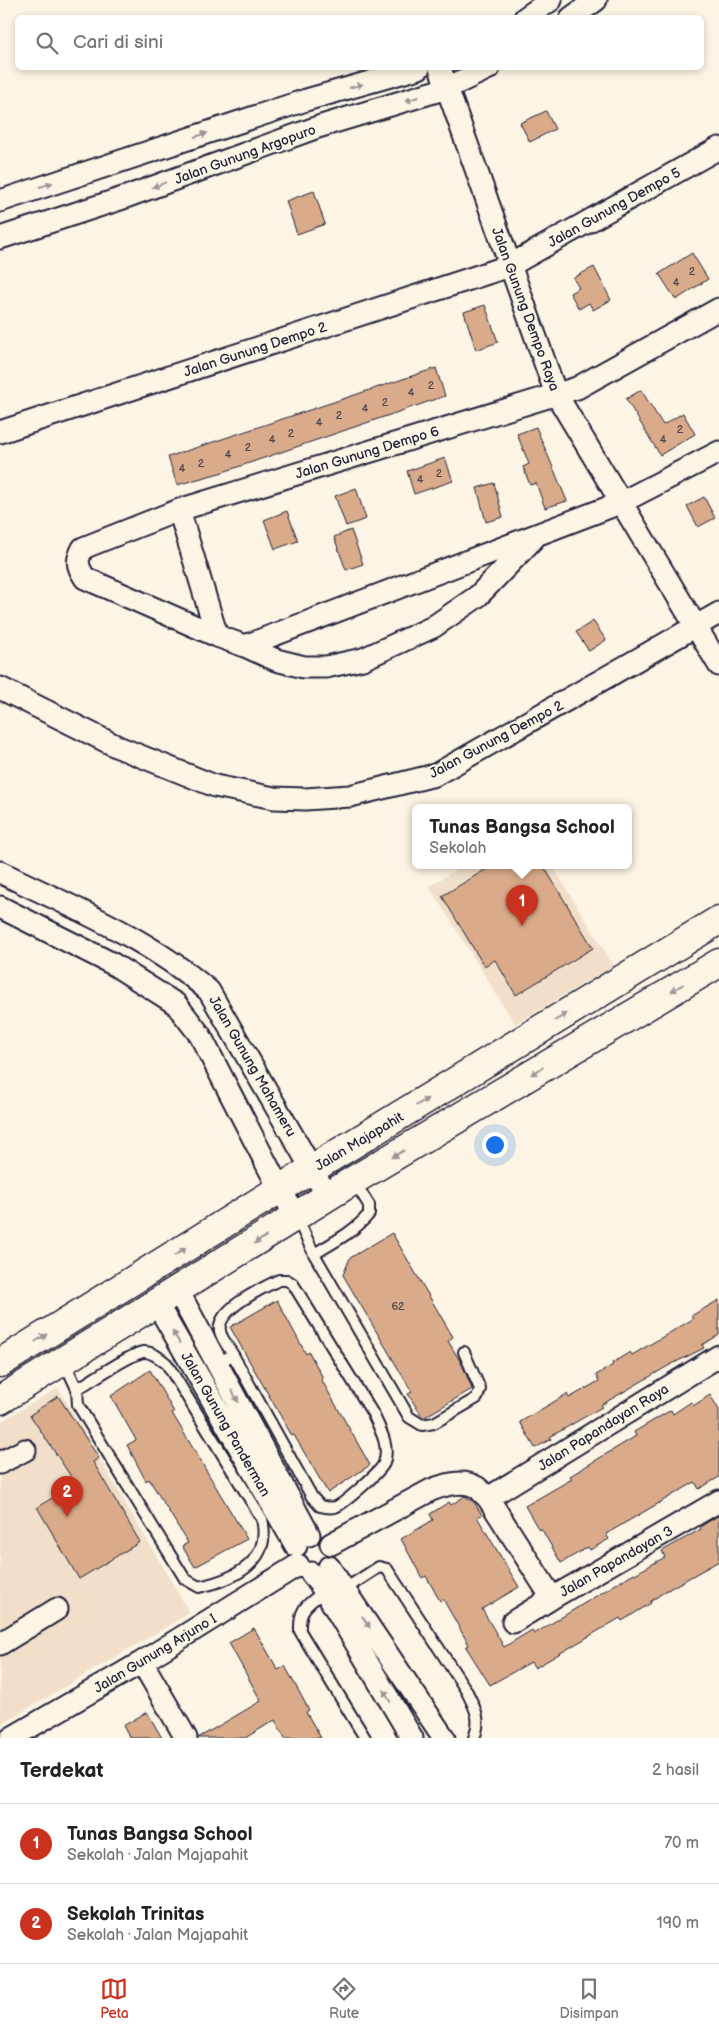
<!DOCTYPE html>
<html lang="id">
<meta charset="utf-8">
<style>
:root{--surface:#fff;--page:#f6f6f6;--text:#222;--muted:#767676;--line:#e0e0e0;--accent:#c8321e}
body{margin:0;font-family:"Balsamiq Sans",sans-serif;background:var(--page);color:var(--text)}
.you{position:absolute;left:494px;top:1144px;width:18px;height:18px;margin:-12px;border:4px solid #fff;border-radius:50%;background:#1a73e8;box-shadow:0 0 0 8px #1a73e833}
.badge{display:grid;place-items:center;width:32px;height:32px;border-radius:50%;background:var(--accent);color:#fff;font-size:16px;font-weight:700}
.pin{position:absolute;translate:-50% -41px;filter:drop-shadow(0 1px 2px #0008)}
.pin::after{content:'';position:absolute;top:26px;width:18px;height:15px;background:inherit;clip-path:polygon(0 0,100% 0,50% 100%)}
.popup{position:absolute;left:412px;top:804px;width:220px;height:65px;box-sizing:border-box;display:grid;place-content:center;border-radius:8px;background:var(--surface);filter:drop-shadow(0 1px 4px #0005);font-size:16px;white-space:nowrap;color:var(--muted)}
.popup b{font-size:19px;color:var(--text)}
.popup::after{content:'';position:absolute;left:50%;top:100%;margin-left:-10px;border:10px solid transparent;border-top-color:var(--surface)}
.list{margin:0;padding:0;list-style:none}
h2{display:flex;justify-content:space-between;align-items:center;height:65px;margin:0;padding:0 20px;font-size:21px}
h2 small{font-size:16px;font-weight:400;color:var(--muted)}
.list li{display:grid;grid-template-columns:32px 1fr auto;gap:15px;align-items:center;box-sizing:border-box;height:80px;padding:0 20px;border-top:1px solid var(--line)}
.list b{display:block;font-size:19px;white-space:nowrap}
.list p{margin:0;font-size:16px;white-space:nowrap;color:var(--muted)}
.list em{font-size:16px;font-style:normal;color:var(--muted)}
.icon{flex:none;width:28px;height:28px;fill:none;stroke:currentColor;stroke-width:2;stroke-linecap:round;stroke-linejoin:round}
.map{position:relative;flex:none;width:719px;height:1738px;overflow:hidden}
.search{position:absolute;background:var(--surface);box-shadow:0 2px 8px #0003;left:15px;right:15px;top:15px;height:55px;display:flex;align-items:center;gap:12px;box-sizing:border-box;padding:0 18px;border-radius:8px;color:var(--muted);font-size:19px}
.sheet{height:225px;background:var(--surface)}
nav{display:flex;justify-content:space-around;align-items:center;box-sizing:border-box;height:70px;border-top:1px solid var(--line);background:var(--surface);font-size:14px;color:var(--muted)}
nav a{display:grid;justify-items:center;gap:2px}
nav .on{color:var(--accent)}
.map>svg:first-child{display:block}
</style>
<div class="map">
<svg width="719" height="1738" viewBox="0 0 719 1738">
<rect width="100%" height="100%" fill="#fcf5e5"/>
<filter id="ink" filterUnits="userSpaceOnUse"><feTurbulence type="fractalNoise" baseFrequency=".02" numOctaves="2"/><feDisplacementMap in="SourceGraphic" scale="10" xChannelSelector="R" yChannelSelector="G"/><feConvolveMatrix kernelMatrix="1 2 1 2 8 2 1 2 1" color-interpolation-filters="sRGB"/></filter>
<g filter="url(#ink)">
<!-- built -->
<path fill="#f2dfca" d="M465,865H552L614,966L515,1024L429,886Z
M58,1388L190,1613L0,1725V1422Z"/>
<!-- building -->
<path fill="#d9ab8a" stroke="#22223b" d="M546,111L555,129L530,142L520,123Z
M314,191L325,224L297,234L286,201Z
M692,253L708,279L676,300L659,274Z
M594,267L611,300L593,310L589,303L579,309L570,293L579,288L573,278Z
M485,305L498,342L476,350L464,312Z
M436,368L445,396L223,472L177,485L168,457Z
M641,390L663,425L683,413L695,434L660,455L626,399Z
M536,427L567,501L545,508L536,483L530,485L523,467L529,464L517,434Z
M445,458L453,481L414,494L407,471Z
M494,483L503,517L486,522L477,488Z
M356,488L366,519L346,526L335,496Z
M704,497L715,518L698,527L687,506Z
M287,511L298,541L275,549L264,520Z
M351,530L363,564L346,570L334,537Z
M593,621L606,640L589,651L576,632Z
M493,865H543L593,948L516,995L495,960L484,966L442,896Z
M392,1233L453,1337L448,1341L463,1366L472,1389L423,1418L408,1394L412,1392L343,1275L350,1258Z
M277,1300L306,1354L309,1352L323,1378L321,1379L370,1465L328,1493L294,1435L292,1436L230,1327Z
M719,1300V1335L702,1345L704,1348L668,1366L601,1405L602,1407L550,1437L551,1439L535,1448L520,1422L567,1394L569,1398L599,1381L596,1375L613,1365L612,1363L630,1352L632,1355L693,1319L691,1316Z
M150,1370L174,1412L172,1413L247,1539L195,1567L182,1546L188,1543L149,1479L146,1481L127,1445L136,1440L111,1396Z
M710,1395L719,1410V1477L699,1489L695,1482L606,1534L609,1539L590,1550L588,1547L561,1563L541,1528L539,1530L525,1506L572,1479L570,1476L636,1436L634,1432L671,1410L673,1414L691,1402L693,1406Z
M58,1396L99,1458L93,1462L140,1542L79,1579L37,1507L76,1484L30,1415Z
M465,1496L474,1502L482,1515L477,1517L519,1587L482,1609L504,1647L532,1630L534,1634L634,1573L635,1574L665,1557L662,1551L701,1529L700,1527L719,1515V1561L664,1592L650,1602L651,1603L622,1621L620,1618L535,1668L531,1662L490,1685L466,1647L469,1645L443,1599L440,1601L426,1576L422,1578L401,1539L433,1520L430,1514L449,1502L451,1505Z
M254,1628L278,1670L285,1666L309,1710L306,1712L321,1738H285L275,1720L245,1738H198L261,1701L229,1643Z
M147,1712L162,1738H130L123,1726Z"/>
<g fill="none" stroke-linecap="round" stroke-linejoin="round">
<defs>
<path id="lane" d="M354,1181L369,1205V1214C354,1232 334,1242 314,1254L409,1417L422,1425L434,1423L477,1398L480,1389L464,1352
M297,1218L314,1254
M64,1361L77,1389L78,1405L185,1579L199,1587C235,1579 272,1562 262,1519L167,1364C161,1359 152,1351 143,1352C130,1354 91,1381 77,1389
M217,1363L233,1355L312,1497L320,1506C324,1507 331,1508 335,1507C343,1505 382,1470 384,1463C390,1446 380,1429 373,1414L293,1284L287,1280H279C263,1288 216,1309 220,1331C221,1338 229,1348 233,1355
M345,1589L379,1567L387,1569L466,1690C475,1708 482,1719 474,1738
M325,1591C308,1604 299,1607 300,1631L365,1738"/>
<path id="street" d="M525,18L551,0
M571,18L596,0
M440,68L556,394L719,665
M0,201L306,100L419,68
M0,238L123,198L318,127L447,88L489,68
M719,309L577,388L179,510L83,548C76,561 77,566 85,578L217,636L245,646L620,503L719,452
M0,432L509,266L719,148
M179,510L217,636
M245,646L276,660L304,667H326L363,659L433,627L478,596L534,538
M0,688L118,747L215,786L274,798L305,799L350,796L435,775L719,613
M0,872C72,907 148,938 209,991L328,1197
M0,907L113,964L176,1004L200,1035L280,1190L297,1217
M177,1289L309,1535
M156,1302L296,1546
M0,1463L25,1450
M488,1498L719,1356
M331,1544L431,1490C444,1485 462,1479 476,1487C480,1489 484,1495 488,1498L552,1598
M329,1567L444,1738
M311,1573L325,1591L412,1738
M513,1622L552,1598L719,1501
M0,1644L57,1609
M142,1662L186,1738
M11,1738L142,1662L298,1565"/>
<path id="secondary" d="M0,1363L312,1169L719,920
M0,1400L354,1180L719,963"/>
</defs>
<!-- lane casing -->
<use href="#lane" stroke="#22223b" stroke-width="14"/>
<!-- street casing -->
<use href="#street" stroke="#22223b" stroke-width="25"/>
<!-- secondary casing -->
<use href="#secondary" stroke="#22223b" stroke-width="31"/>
<!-- lane -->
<use href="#lane" stroke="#fcf5e5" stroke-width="10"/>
<!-- street -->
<use href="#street" stroke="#fcf5e5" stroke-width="21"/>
<!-- secondary -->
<use href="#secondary" stroke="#fcf5e5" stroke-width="28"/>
</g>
<!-- one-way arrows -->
<defs><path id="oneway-solid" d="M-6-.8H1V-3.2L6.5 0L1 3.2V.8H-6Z" transform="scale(1.25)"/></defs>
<g fill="#9a9698">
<use href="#oneway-solid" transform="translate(356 86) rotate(-16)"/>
<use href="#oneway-solid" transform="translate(412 99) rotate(163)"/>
<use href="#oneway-solid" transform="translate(201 135) rotate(-18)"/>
<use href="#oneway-solid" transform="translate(46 185) rotate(-18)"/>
<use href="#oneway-solid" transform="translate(159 185) rotate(160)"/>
<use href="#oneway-solid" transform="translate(677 988) rotate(149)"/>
<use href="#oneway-solid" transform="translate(561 1017) rotate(-31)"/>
<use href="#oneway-solid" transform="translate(537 1071) rotate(149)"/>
<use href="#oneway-solid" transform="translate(422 1102) rotate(-31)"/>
<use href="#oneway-solid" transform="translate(398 1154) rotate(149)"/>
<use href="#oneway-solid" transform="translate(260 1240) rotate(149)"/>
<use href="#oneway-solid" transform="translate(180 1252) rotate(-32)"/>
<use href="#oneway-solid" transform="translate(176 1337) rotate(-120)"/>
<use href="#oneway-solid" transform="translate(41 1338) rotate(-32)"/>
<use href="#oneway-solid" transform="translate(235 1396) rotate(62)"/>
<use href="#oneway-solid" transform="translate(366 1622) rotate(56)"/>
<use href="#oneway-solid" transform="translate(387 1696) rotate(-120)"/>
</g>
</g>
<g text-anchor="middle" stroke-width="4" stroke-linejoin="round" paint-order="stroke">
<!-- number labels -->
<g font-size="11" fill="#50444f">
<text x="692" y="275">2</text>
<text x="676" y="286">4</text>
<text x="431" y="389">2</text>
<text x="411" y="396">4</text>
<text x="385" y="406">2</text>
<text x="365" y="412">4</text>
<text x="339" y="419">2</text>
<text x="319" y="426">4</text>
<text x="680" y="433">2</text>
<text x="291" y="437">2</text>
<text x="272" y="443">4</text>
<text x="663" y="443">4</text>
<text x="248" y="451">2</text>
<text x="228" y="458">4</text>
<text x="201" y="467">2</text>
<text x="182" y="472">4</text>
<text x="439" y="477">2</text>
<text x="420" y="483">4</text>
<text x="398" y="1310">62</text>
</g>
<!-- street labels -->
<g font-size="14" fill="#22223b" stroke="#fcf5e5">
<text transform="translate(245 154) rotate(-20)" y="5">Jalan Gunung Argopuro</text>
<text transform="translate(614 207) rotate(-29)" y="5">Jalan Gunung Dempo 5</text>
<text transform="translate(526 309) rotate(70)" y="5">Jalan Gunung Dempo Raya</text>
<text transform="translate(255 349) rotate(-18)" y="5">Jalan Gunung Dempo 2</text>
<text transform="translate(367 452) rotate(-17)" y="5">Jalan Gunung Dempo 6</text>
<text transform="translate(496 739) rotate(-28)" y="5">Jalan Gunung Dempo 2</text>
<text transform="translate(253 1066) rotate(60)" y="5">Jalan Gunung Mahameru</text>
<text transform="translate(359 1141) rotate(-31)" y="5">Jalan Majapahit</text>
<text transform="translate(226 1424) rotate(60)" y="5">Jalan Gunung Panderman</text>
<text transform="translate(603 1427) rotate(-32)" y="5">Jalan Papandayan Raya</text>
<text transform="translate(616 1561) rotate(-30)" y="5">Jalan Papandayan 3</text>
<text transform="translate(155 1653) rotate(-31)" y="5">Jalan Gunung Arjuno I</text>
</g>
</g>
</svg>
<div class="you"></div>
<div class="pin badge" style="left:522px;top:926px">1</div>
<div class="popup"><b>Tunas Bangsa School</b>Sekolah</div>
<div class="pin badge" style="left:67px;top:1517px">2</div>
<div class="search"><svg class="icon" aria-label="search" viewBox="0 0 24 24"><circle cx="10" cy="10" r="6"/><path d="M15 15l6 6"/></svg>Cari di sini</div>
</div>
<section class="sheet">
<h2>Terdekat<small>2 hasil</small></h2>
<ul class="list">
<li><span class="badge">1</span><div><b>Tunas Bangsa School</b><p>Sekolah · Jalan Majapahit</p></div><em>70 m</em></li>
<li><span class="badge">2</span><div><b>Sekolah Trinitas</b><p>Sekolah · Jalan Majapahit</p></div><em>190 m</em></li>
</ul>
</section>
<nav>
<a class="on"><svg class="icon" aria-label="map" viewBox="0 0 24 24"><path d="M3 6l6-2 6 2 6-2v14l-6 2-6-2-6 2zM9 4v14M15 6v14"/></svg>Peta</a>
<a><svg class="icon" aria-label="directions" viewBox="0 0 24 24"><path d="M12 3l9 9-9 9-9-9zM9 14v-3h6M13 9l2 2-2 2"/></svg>Rute</a>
<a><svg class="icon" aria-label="saved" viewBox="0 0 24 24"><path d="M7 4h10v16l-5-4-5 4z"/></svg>Disimpan</a>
</nav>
